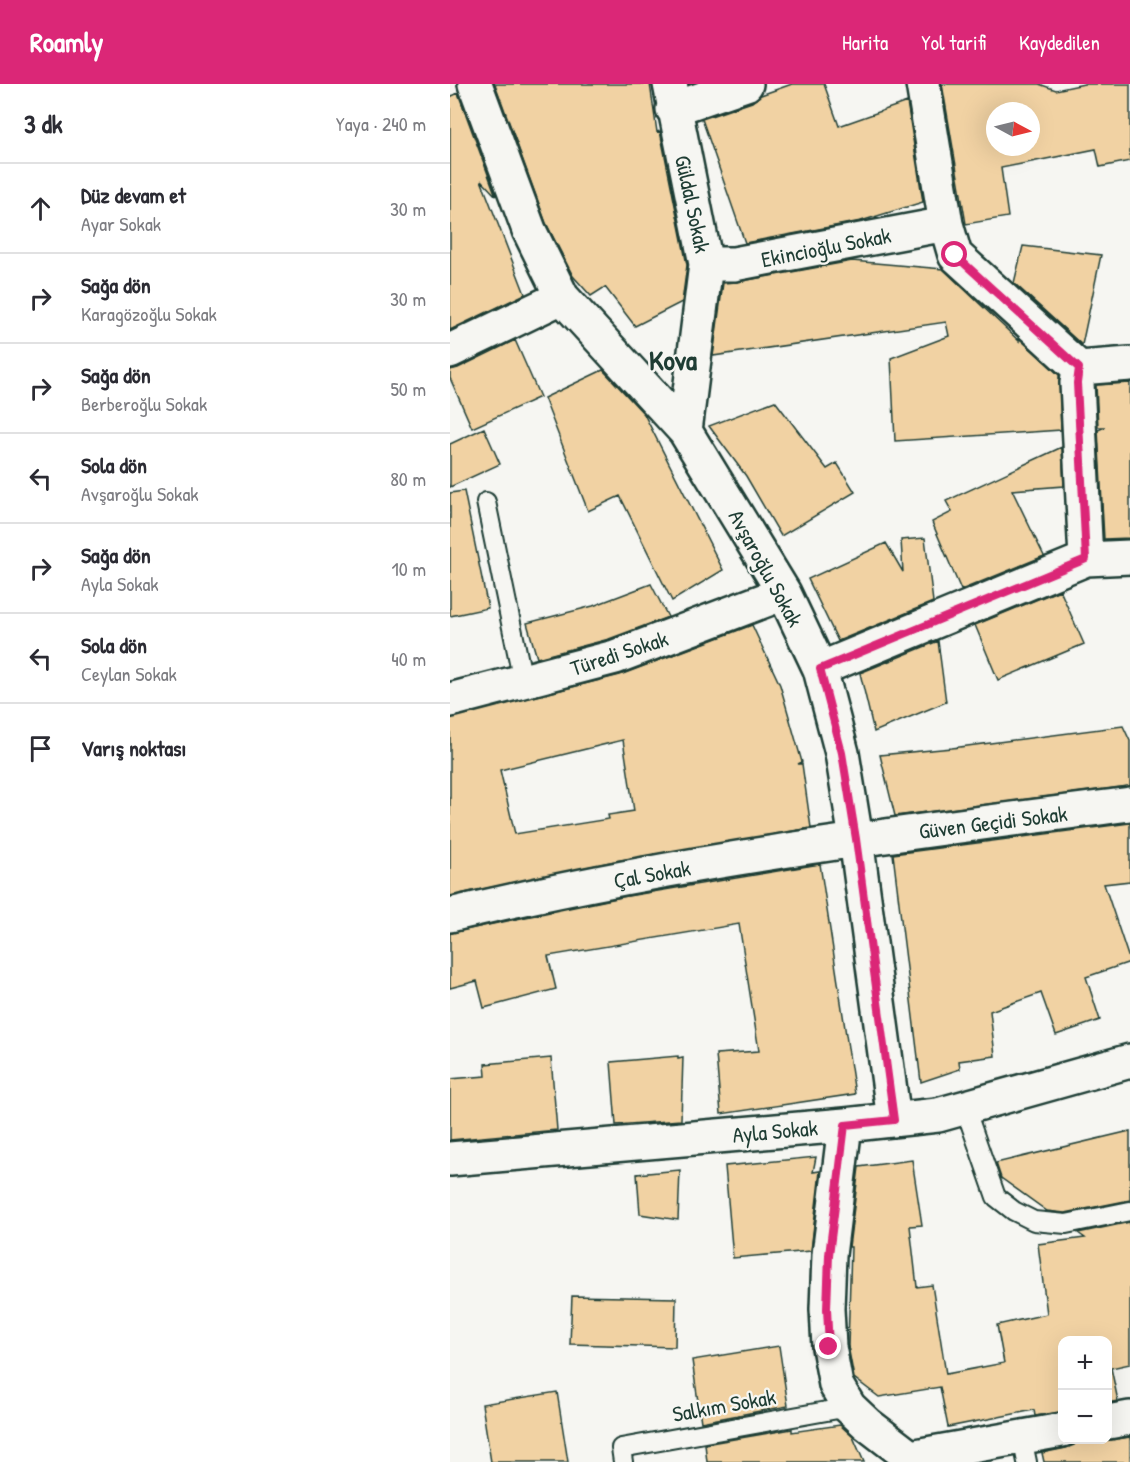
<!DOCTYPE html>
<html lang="tr">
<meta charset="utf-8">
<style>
:root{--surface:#fff;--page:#f7f7f7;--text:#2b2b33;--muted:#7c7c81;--line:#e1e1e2;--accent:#db2777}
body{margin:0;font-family:"Patrick Hand",sans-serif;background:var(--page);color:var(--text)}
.controls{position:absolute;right:18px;bottom:18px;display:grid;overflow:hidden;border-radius:12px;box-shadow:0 6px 24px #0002}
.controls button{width:54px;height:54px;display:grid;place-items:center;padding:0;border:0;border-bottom:2px solid var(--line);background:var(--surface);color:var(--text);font:30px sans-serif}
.compass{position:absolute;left:536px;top:18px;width:54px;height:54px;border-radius:50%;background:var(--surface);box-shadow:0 6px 24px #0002;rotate:97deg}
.stop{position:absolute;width:18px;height:18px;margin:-14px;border:4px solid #db2777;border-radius:50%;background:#fff}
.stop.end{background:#db2777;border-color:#fff;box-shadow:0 2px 6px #0008}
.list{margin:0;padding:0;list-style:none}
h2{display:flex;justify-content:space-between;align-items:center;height:78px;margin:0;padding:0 24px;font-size:26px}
h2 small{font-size:20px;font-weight:400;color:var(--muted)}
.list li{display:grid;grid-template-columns:39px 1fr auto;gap:18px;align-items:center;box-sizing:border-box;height:90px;padding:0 24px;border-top:2px solid var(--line)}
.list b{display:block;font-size:22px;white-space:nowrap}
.list p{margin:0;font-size:20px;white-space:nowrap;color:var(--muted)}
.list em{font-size:20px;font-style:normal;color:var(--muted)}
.icon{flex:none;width:33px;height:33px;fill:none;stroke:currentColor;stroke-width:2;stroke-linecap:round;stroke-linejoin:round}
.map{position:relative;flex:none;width:680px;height:1378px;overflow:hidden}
header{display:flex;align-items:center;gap:36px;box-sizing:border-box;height:84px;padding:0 30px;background:var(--accent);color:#fff}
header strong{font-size:28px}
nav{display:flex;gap:33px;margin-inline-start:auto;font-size:21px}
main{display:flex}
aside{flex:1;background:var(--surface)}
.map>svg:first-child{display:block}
</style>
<header>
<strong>Roamly</strong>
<nav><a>Harita</a><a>Yol tarifi</a><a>Kaydedilen</a></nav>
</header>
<main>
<aside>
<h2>3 dk<small>Yaya · 240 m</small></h2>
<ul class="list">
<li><svg class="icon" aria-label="ahead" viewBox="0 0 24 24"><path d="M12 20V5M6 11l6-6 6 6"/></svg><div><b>Düz devam et</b><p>Ayar Sokak</p></div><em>30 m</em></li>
<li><svg class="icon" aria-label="right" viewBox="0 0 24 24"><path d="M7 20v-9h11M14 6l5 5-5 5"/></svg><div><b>Sağa dön</b><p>Karagözoğlu Sokak</p></div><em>30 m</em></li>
<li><svg class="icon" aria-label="right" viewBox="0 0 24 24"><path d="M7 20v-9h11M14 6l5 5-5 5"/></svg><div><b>Sağa dön</b><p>Berberoğlu Sokak</p></div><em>50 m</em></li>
<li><svg class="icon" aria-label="left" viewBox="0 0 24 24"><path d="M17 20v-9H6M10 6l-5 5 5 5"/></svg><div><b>Sola dön</b><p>Avşaroğlu Sokak</p></div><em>80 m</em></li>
<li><svg class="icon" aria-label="right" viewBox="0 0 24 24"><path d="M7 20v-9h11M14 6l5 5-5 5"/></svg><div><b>Sağa dön</b><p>Ayla Sokak</p></div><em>10 m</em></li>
<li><svg class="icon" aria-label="left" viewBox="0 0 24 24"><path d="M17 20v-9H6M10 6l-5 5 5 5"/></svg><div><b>Sola dön</b><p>Ceylan Sokak</p></div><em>40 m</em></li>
<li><svg class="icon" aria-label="arrive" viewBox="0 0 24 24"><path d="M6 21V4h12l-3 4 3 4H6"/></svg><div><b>Varış noktası</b></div></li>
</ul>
</aside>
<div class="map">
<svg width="680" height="1378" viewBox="0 0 680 1378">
<rect width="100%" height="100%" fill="#f6f6f2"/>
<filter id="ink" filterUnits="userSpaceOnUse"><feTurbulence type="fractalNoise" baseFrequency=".0167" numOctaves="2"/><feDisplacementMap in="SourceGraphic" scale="12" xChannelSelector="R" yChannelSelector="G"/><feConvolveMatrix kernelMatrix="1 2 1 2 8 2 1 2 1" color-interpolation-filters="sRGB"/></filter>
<g filter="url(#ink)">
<!-- building -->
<path fill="#f1d2a3" stroke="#1f3d34" stroke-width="1.5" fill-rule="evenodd" d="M45,0H200L207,48L210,47L237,181L232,218L185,242L155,203L141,212L123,192L96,139Z
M342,0H374L389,42L457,18L473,118L411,137L295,159L252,35L302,18L311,11Z
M492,0H589L606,6L634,0H680V77L650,83L646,65L551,84L558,133L516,140ZM545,27H581V63H545Z
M8,9L46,112L31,96L75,210L0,246V13Z
M573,162L651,171L632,261L564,199Z
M402,177L493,185L569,257V254L609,291L611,346L445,357L441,274L499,252L496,238L263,272L273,199L287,198Z
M65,256L90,313L22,344L0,294V286L8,284Z
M153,286L194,330L273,486L222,517L170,412L138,427L94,314Z
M680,299V454L654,455L648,346L655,343H648L646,301Z
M325,317L377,385L387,379L405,408L331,452L296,392L259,342Z
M34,344L50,380L0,403V360Z
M612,363L614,402L562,406L594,472L511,506L482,438L502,428L496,417Z
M14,407L38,524L0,532V409Z
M475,454L483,518L388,557L358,495L436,459L453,488L451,456Z
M201,500L218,533L159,555L87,574L77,539L143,522Z
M610,506L634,560L548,596L525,541Z
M302,541L330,601L352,678L348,680H352L361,744L165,777L0,812V634L170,591ZM173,656L184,727L158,731L159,735L65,750L50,686Z
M488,557L496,618L424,648L410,589Z
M673,642L680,657V702L445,732L430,671L502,664Z
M680,739V797L654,800L680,878L636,893L650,936L606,951L591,909L540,927L545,972L509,977L510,985L471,998L443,770Z
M370,780L405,1010L271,1030L266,970L309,967L289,840L98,872L106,905L34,924L27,897L0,904V849L172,813Z
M228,972V974L233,973L231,1036L166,1041L161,978Z
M101,974L107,1046L0,1056V995L36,992L35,980Z
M680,1047V1116L615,1129L597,1127L551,1094L546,1079Z
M366,1073L363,1088L370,1087L361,1167L283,1174L275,1082Z
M462,1076L472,1141L460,1142L467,1203L482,1201L496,1290L554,1279L547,1241L597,1230L588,1160L635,1154L628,1149L680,1138V1280L661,1284L668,1317L657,1319V1257H612V1328L585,1332L584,1326L498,1343L490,1303L429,1313L404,1294L398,1262L401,1163H399L409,1083Z
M230,1086L228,1136L190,1130L187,1090Z
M122,1212L226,1214L225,1263L120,1260Z
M329,1262L338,1322L251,1338L242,1276Z
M107,1308L118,1378H41L32,1320Z
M390,1341L403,1353L414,1378H257L255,1360L342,1345V1348Z
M680,1353V1378H594L592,1369L616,1364L624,1361L628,1356H661Z"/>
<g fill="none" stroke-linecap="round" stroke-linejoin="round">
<defs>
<path id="lane" d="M36,418L73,597
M515,1024L546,1113L564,1127L584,1137L616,1140L680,1127
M572,1354L577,1378
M173,1378L171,1364L399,1323"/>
<path id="street" d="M25,0L79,146L112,213L235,347L334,509L370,585L392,669L406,755L444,1036
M220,0L256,180L235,347
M473,0L496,140L505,171L629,284L680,280
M223,25L296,0
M256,180H284L496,140
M0,267L112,213
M629,284L627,299L636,475
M370,585L636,475L680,473
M0,616L165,573L334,509
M0,831C223,777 452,749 680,720
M395,1041L379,1171L377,1225L379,1263L386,1301L399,1323L417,1340L460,1373L462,1378
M0,1075L395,1041L488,1031L680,977
M658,1338L680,1334
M460,1373L612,1346"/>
</defs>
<!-- lane casing -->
<use href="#lane" stroke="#1f3d34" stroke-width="22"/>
<!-- street casing -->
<use href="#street" stroke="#1f3d34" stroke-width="38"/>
<!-- lane -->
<use href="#lane" stroke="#f6f6f2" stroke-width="18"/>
<!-- street -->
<use href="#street" stroke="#f6f6f2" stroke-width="33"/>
</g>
</g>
<g fill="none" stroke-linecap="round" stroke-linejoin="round" filter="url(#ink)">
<!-- route -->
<path stroke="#db2777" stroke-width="8" d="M379,1263L377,1225L379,1171L395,1041L444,1036L406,755L392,669L370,585L636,475L627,299L629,284L505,171"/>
</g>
<g text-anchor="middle" stroke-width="4.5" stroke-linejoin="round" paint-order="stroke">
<!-- street labels -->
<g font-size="22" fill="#1f3d34" stroke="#f6f6f2">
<text transform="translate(243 120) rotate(78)" y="8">Güldal Sokak</text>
<text transform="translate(376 163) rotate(-11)" y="8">Ekincioğlu Sokak</text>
<text transform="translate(316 484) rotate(61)" y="8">Avşaroğlu Sokak</text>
<text transform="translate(169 569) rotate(-18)" y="8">Türedi Sokak</text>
<text transform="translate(543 738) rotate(-7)" y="8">Güven Geçidi Sokak</text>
<text transform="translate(202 790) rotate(-10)" y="8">Çal Sokak</text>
<text transform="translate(325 1047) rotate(-5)" y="8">Ayla Sokak</text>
<text transform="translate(274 1321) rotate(-10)" y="8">Salkım Sokak</text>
</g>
<!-- district labels -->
<g font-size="28" font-weight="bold" fill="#1f3d34" stroke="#f6f6f2">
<text x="223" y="286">Kova</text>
</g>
</g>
</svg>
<div class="controls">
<button>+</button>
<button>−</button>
</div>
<svg class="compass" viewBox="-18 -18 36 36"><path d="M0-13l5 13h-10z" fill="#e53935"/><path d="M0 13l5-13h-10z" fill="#7c7c81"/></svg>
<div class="stop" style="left:505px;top:171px"></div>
<div class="stop end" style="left:379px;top:1263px"></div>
</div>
</main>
